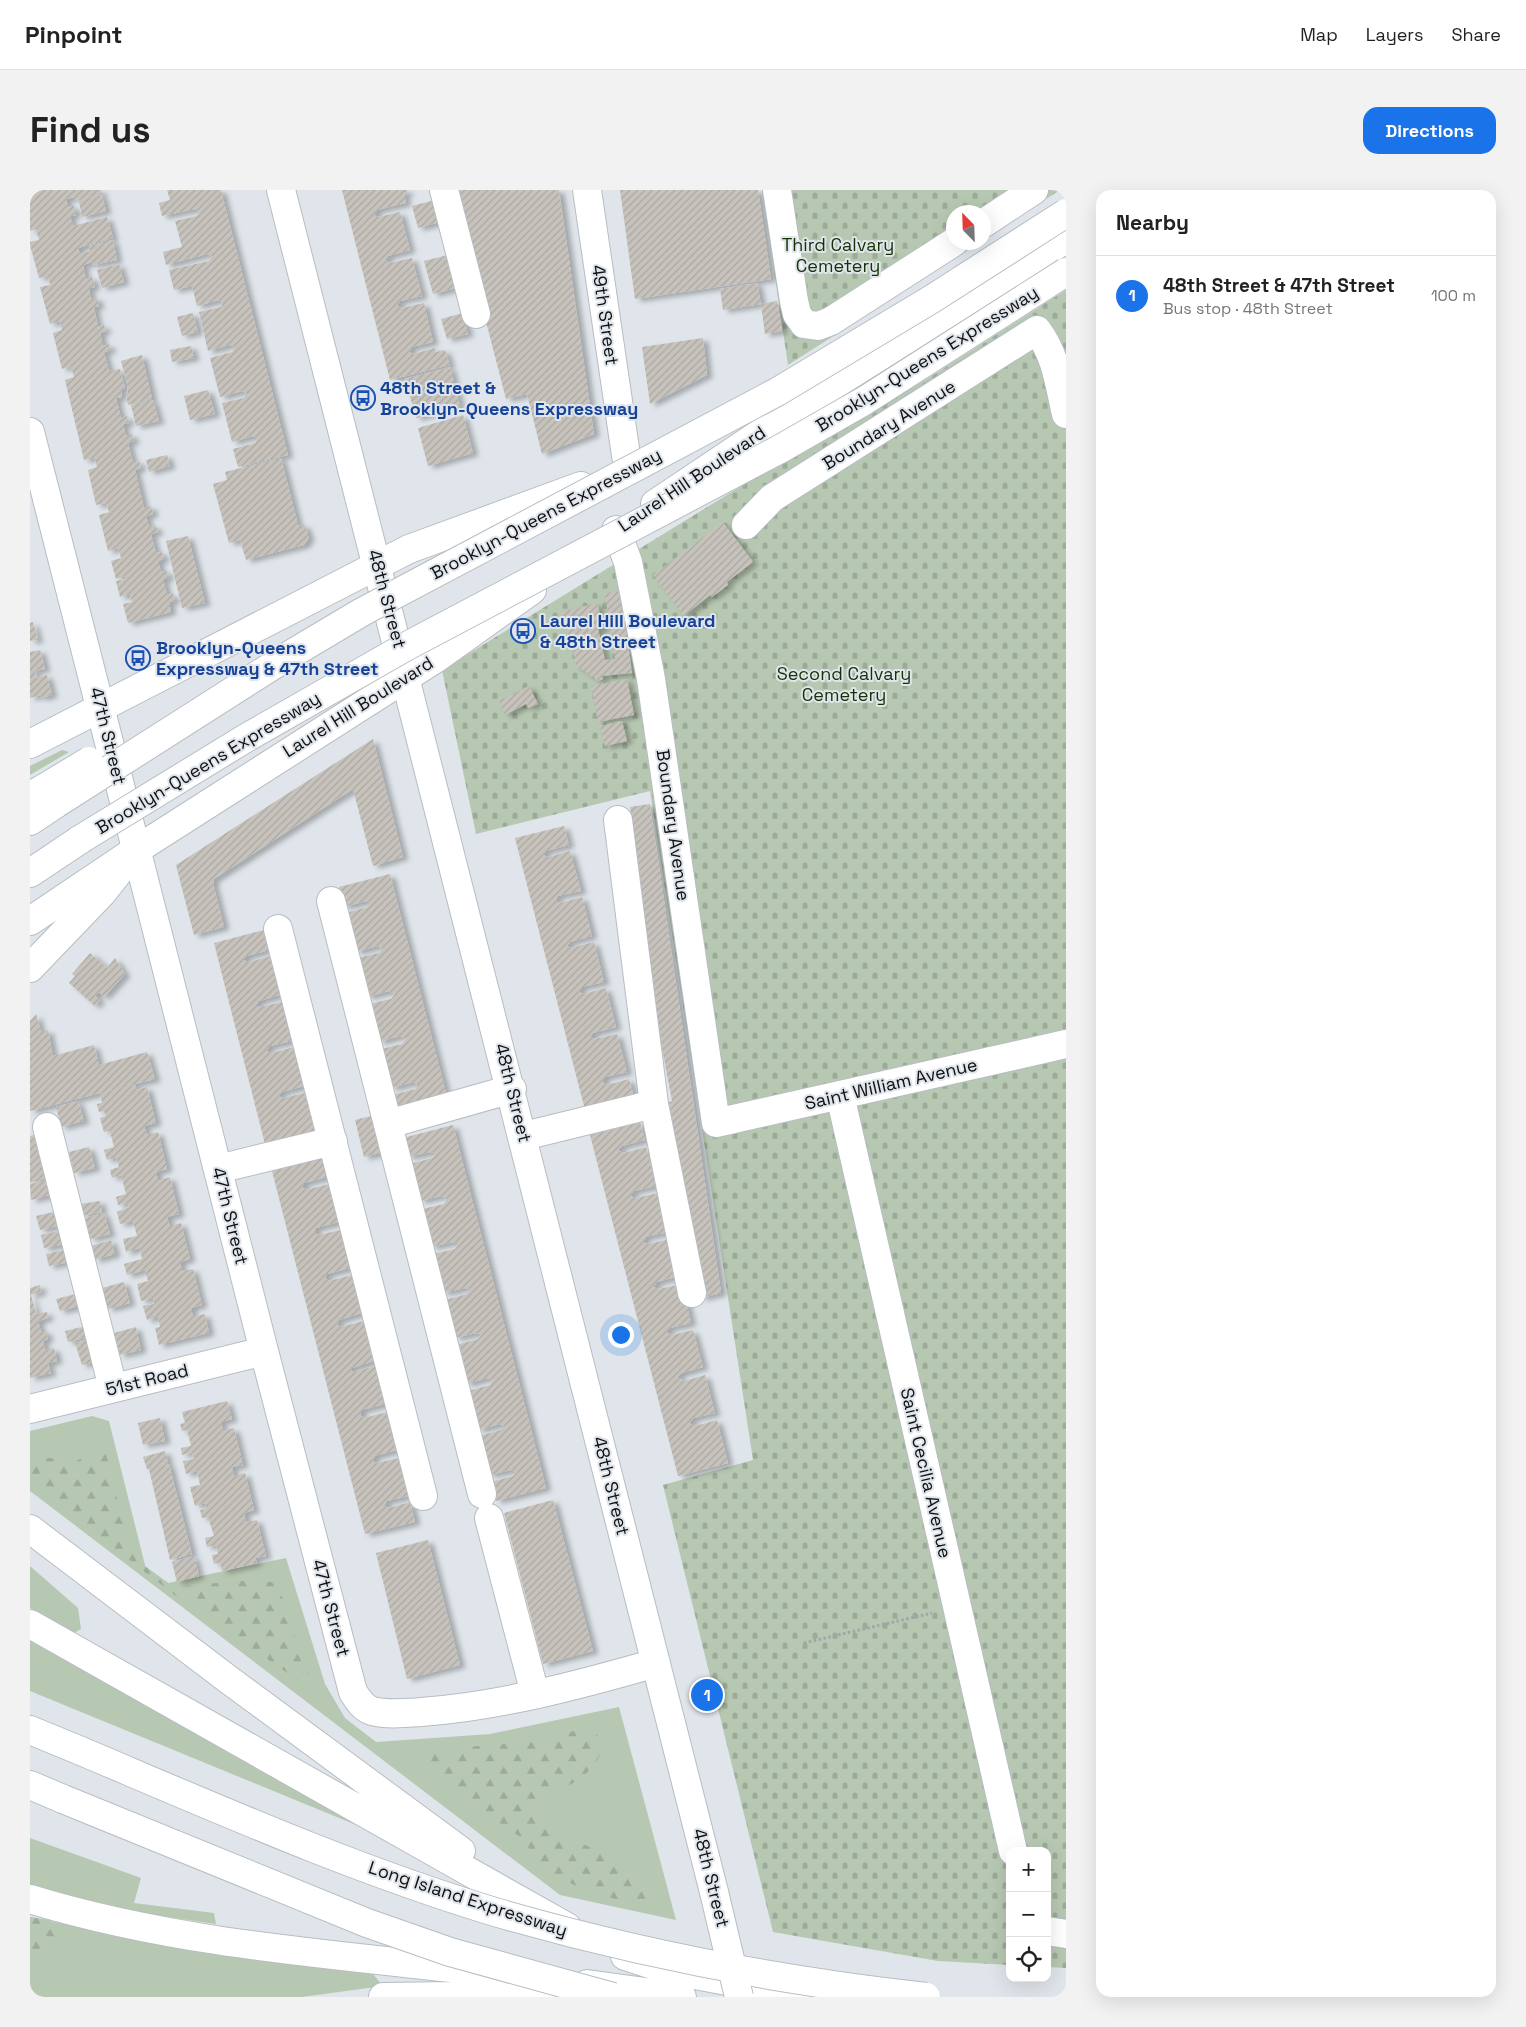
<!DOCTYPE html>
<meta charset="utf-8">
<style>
:root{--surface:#fff;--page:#f2f2f2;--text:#222;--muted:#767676;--line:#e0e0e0;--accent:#1a73e8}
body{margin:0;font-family:"Space Grotesk",sans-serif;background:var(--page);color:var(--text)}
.controls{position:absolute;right:15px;bottom:15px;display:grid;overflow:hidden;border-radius:10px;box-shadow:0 5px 20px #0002}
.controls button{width:45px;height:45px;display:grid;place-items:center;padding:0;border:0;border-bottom:1px solid var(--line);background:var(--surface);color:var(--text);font:25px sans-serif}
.compass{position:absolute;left:916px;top:15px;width:45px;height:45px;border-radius:50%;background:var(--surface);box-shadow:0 5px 20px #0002;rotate:337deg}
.you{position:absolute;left:590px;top:1144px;width:18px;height:18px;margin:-12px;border:4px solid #fff;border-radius:50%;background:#1a73e8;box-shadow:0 0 0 8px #1a73e833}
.badge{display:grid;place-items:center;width:32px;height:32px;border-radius:50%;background:var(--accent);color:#fff;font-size:16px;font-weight:700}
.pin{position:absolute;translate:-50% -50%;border:2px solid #fff;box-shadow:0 1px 5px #0006}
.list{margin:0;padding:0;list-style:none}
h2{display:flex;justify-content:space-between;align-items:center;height:65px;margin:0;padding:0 20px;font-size:21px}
h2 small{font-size:16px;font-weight:400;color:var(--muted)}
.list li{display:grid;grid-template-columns:32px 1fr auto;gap:15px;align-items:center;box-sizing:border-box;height:80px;padding:0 20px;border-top:1px solid var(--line)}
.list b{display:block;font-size:19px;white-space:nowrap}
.list p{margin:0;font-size:16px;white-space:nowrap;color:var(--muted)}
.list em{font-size:16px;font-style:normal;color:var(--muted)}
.icon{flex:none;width:28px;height:28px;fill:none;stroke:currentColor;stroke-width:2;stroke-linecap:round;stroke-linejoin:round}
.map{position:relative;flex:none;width:1036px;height:1807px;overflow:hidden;border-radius:15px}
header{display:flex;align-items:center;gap:30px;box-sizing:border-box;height:70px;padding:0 25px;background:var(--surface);border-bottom:1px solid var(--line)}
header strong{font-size:24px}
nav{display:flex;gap:28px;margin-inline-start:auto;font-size:18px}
.intro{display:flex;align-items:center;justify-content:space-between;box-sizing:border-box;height:120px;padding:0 30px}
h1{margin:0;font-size:35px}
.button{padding:12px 22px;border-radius:15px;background:var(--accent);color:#fff;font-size:18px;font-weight:700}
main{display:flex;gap:30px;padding:0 30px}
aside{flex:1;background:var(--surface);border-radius:15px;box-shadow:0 5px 20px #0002}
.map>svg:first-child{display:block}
</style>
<header>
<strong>Pinpoint</strong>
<nav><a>Map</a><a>Layers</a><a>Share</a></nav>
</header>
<div class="intro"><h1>Find us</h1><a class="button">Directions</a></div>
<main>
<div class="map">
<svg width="1036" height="1807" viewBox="0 0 1036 1807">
<defs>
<pattern id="forest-firs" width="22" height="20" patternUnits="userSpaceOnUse" patternTransform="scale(1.25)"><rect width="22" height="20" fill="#b7c8b2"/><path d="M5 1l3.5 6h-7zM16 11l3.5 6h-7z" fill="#9cab98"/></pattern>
<pattern id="cemetery-stones" width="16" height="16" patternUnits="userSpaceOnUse" patternTransform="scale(1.25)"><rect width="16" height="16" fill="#b7c8b2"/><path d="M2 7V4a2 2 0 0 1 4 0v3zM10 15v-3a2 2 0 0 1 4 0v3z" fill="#9cab98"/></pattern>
<pattern id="building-hatch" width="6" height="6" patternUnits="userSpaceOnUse" patternTransform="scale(1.25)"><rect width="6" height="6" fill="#c7c3bc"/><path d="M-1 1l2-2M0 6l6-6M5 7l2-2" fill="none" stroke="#aaa6a1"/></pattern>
<filter id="shadow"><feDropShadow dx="5.5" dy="3" stdDeviation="2.5" flood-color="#0004"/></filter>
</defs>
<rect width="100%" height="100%" fill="#dfe5ea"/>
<!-- green -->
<path fill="#b7c8b2" d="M32,560L39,562L0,585V576Z
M62,1226L79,1231L116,1379L138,1393L256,1368L295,1494L315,1528L346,1552L460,1544L589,1517L646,1730L530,1705L0,1301V1241Z
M0,1376L48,1418L51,1439L44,1443L0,1418Z
M0,1447L353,1646L0,1501Z
M0,1648L111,1688L104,1713L184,1723L186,1734L94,1721L0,1694Z
M0,1727L175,1762L342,1783L353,1796L272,1807H0Z"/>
<!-- forest -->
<path fill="url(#forest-firs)" d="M74,1254L90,1322L108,1371L144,1397L208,1391L245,1392L257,1418L271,1471L291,1506L150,1409L0,1293V1265L45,1272Z
M562,1536L573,1555C565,1593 526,1596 501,1620L536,1646L604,1678L629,1712L591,1711L551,1698L519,1683L489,1646L414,1596L397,1563L432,1557L504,1552Z
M0,1727L20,1730L29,1742L16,1761L0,1768Z"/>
<!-- cemetery -->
<path fill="url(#cemetery-stones)" d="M732,0H1030L954,49V22H924V52L949,53L758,175Z
M1036,100V1778L1017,1777V1661H980V1775L908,1771L743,1742L633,1295L723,1270L620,601L446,644L412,480L718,292L897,189Z"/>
<!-- building -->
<path fill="url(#building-hatch)" filter="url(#shadow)" d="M0,0H71L72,4L46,11L45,7L36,9L38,17L44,16L46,25L40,26L43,36L77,27L83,48L48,58L50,64L60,61L59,56L83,50L87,70L63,75L62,72L53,75L56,89L62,87L65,97L59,98L61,109L67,108L69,116L64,117L68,137L74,135L76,141L70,143L73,156L79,154L81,160L74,162L79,181L90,179L95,198L91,199L92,207L86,208L91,228L97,226L99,233L93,234L96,246L102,244L104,251L98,253L103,273L109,271L111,278L105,280L114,318L121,316L123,324L116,326L119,337L126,336L128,342L121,344L126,363L132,362L134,369L128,371L131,382L137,381L139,388L133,389L137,405L143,404L145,411L139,412L141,422L98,433L93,414L102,412L100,404L90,407L86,391L96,389L95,386L86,389L81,371L91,368L88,358L78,361L69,325L79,322L76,313L66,315L58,280L67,277L65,268L54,270L35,190L44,187L42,180L41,176L32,179L23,143L32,140L30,131L20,134L10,97L20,95L18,86L9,88L0,55V52L9,50L6,39L0,41Z
M137,0H191L258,265L208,277L203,259L225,253L228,248L224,246L202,252L192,213L214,208L217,203L212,201L190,207L180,168L202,162L205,157L200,155L178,161L169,122L191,117L193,112L189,110L167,116L162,96L144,100L139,80L179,71L182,66L177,64L136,75L133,62L152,57L145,31L167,26L170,21L165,19L132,26L129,13L140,10Z
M312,0H377L378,4H374L376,13L347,20L344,25L349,27L370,22L380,60L358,66L355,70L360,73L382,68L392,106L370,111L367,116L372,118L394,113L403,152L382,157L379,162L383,164L405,158L406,162L415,160L420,175L360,190Z
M422,0H529L564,244L512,264L497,204L476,209Z
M590,0H728L741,89L605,109Z
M72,5L76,21L52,27L49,11Z
M405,10L410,32L388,38L382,16Z
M418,65L426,98L403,104L394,71Z
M89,74L94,92L72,98L67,80Z
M727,93L731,114L747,111L752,141L735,144L731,114L693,120L690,99Z
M163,123L168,142L152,146L147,127Z
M433,123L438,144L417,149L411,129Z
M673,148L677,185L620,214L612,157Z
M161,156L164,168L142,172L140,160Z
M112,165L117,187L101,191L117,187L122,209L98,215L96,204L98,203L97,193L91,171Z
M420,177L430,216L386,228L375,189Z
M178,200L185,224L160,230L154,206Z
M123,210L129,231L106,236L101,215Z
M433,225L443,263L398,276L388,238Z
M137,265L140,276L119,282L116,270Z
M251,268L268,335L266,336L275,335L279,348L274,355L216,370L210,350L199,353L183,294L197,290L195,282Z
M693,332L723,372L697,392L698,395L682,407L680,405L654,426L623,385Z
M158,346L175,413L152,418L136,351Z
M591,401L602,483L572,486L573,489L568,491L550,478H547L532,422L567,413L574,438L568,439L575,470L585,469L575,403Z
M3,432L8,450L0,451V433Z
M10,460L15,479L5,481V485L6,488L17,485L22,505L11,508L10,505L0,508V462Z
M597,489L604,525L568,532L561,496Z
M499,496L508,514L498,518L496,514L475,525L469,511Z
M592,531L597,551L575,556L570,536Z
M343,549L373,667L343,676L323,599L184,689L183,693L194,737L164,745L146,675Z
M620,614L691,1103L671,1108L639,912L642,911L631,853L600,617Z
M534,636L539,655L516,661L513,665L518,667L540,661L551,701L528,706L525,711L530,713L552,707L562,746L540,752L537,756L541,758L564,752L574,792L552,797L549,802L553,804L576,798L586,837L563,843L560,847L565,849L587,844L597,882L575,887L572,892L577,895L599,889L604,907L555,920L485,648Z
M360,684L418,911L367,924L362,905L386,899L387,895L384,892L361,898L351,859L372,854L376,849L370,846L349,852L339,814L361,809L365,804L359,801L337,807L327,768L349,763L353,759L347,756L326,762L316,723L337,717L341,713L336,711L314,717L309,697Z
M234,740L239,760L217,766L213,770L219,772L241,766L250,805L229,811L225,816L230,817L252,812L262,851L240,856L236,861L242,863L264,857L274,896L252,902L248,906L253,908L275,903L286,945L236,958L184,753Z
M60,763L77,778L85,768L95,784L74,807L69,802L65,806L70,810L65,816L39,793L45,786L42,784Z
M6,824L11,842L18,840L23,866L64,855L69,875L117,862L125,889L0,921V831Z
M105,895L106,900L117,897L126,933L114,936L117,945L128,942L137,979L126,982L127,986L128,991L140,987L149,1024L137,1027L140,1036L151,1033L160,1069L150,1072L152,1081L163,1079L172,1115L161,1118L163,1127L175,1124L179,1143L129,1155L125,1138L130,1137L128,1127L117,1130L113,1116L124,1114L123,1108L111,1111L107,1094L118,1091L115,1080L97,1085L94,1074L112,1069L110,1058L96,1062L93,1049L107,1046L103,1031L90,1034L87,1022L99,1017L98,1013L88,1015L86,1007L96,1004L91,985L82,988L80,980L89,977L86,967L77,970L74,960L84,957L80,941L74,942L70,928L76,926L74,921L69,922L67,914L72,913L70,904Z
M48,911L54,931L31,937L26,917Z
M345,925L354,962L334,967L325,930Z
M610,932L615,950L592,956L588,960L594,963L616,957L626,996L604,1001L600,1006L606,1008L628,1003L638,1042L616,1047L612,1052L618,1054L640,1049L649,1086L627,1092L623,1097L629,1099L652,1094L661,1133L640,1138L636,1142L642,1145L663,1140L673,1177L652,1183L647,1187L654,1191L675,1185L685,1223L664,1228L659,1233L665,1236L687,1230L698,1273L648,1286L560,945Z
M423,935L516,1298L466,1311L461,1292L483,1286L487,1282L481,1280L459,1285L449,1246L471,1240L475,1236L470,1234L448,1240L438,1201L460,1195L463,1190L458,1188L436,1194L426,1155L448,1149L452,1144L446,1143L425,1148L415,1110L437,1104L440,1099L435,1098L413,1103L403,1064L425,1059L429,1053L423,1052L401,1057L392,1019L414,1014L417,1009L411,1006L390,1011L380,974L402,968L406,963L400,962L378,967L373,948Z
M8,944L20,987L0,993V946Z
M59,957L65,978L44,983L39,962Z
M292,968L297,987L274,993L272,997L276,1000L299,994L309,1032L286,1038L284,1043L288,1045L311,1040L320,1078L297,1084L295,1088L299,1091L322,1085L332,1123L309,1130L307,1134L310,1137L334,1131L344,1171L319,1179L323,1182L345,1176L355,1214L332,1220L330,1225L334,1228L357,1222L367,1260L345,1266L342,1271L347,1273L369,1268L379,1306L357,1311L354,1316L359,1318L380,1312L385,1332L335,1344L242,981Z
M21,989L24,1004L1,1010L0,994Z
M70,1011L72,1022L52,1026L50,1014Z
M28,1021L32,1035L10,1040L6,1026Z
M74,1023L80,1044L60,1049L55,1028Z
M33,1040L35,1054L14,1058L11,1045Z
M81,1050L85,1064L65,1070L61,1056Z
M38,1059L40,1072L19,1076L16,1064Z
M94,1092L100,1113L78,1119L72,1098Z
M10,1095L11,1102L1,1105L6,1124L17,1122L18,1128L8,1131L11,1142L16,1141L18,1149L13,1151L15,1160L24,1158L27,1171L18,1173L21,1183L0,1188V1098Z
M46,1104L50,1116L30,1121L26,1109Z
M56,1136L59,1147L38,1152L35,1141Z
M106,1137L111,1160L90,1165L84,1143Z
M58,1149L64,1172L52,1175L45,1153Z
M197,1211L202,1229L191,1232L192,1236L193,1241L204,1238L213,1275L202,1277L203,1281L204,1286L215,1283L224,1320L214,1323L216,1332L227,1330L236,1366L225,1368L227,1373L192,1381L190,1372L184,1374L182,1365L188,1364L186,1355L177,1357L175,1348L184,1346L178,1327L172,1328L170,1320L176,1319L175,1313L165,1316L160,1297L170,1295L167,1281L156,1284L153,1271L164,1269L162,1262L152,1265L151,1258L161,1256L157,1240L152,1241L150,1234L155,1233L152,1222Z
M130,1228L135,1251L113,1255L108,1233Z
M135,1261L138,1273L130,1276L139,1274L162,1364L140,1370L119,1279H117L113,1267Z
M523,1310L563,1461L513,1474L474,1323Z
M398,1350L430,1475L377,1489L346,1363Z
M164,1366L169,1386L147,1392L142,1372Z"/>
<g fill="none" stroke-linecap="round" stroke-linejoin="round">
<defs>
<path id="minor" d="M251,0L684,1702
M414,0L446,124
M557,0L598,279
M747,0L764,111L767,124L774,134L788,136L801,131L924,52
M954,33L1004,0
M0,242L234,1161L323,1502C328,1510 333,1518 342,1521C357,1525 376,1523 391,1522C471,1516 549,1495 626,1473
M716,335L742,308L1007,140C1026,165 1029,194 1036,224
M586,340L598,372L621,489L686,933L1036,854
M301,711L452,1304
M248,739L393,1306
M0,778L72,703L102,665
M810,905L983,1661
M624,914L662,1103
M358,934L482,899
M17,937L83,1198
M494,946L624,914L588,630
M188,979L303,951
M0,1219L234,1161
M459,1328L505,1504
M1017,1741L1036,1744"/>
<path id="major" d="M625,314L777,212L1036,49
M0,554L379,359L551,296
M106,660L405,469L502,400"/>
<path id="highway" d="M0,606L16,597
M0,631L27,613
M0,683L51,649
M0,731L106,660
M0,1339L199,1490L431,1661
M0,1434L537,1737
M0,1540L51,1561
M0,1595L33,1609
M0,1709C150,1755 311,1765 467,1783
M595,1766L638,1780L783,1807
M557,1794L652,1807
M353,1807L558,1804"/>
</defs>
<!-- minor casing -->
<use href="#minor" stroke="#b7bdc2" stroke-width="30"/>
<!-- major casing -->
<use href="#major" stroke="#b7bdc2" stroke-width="30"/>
<!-- highway casing -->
<use href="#highway" stroke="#b7bdc2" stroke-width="30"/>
<!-- path -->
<path stroke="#a0a5a9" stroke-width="3" stroke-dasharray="2.5 2.5" stroke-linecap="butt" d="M774,1453L902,1423"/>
<!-- minor -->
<use href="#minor" stroke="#fff" stroke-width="28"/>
<!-- major -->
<use href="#major" stroke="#fff" stroke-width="28"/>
<!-- highway -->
<use href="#highway" stroke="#fff" stroke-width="28"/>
<defs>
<path id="minor-bridge" d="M684,1702L709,1807"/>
<path id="highway-bridge" d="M16,597L59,571
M27,613L253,469L332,422L747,202L902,109L1036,23
M51,649L216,548L377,456L750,259L834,211L1036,82
M51,1561C188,1619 323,1679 465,1722C606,1763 751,1791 896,1807
M33,1609L337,1733L420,1762L583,1807"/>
</defs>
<!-- minor-bridge casing -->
<use href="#minor-bridge" stroke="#b7bdc2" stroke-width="30" stroke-linecap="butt"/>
<!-- highway-bridge casing -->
<use href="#highway-bridge" stroke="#b7bdc2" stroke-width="30" stroke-linecap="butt"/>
<!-- minor-bridge -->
<use href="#minor-bridge" stroke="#fff" stroke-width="28"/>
<!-- highway-bridge -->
<use href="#highway-bridge" stroke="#fff" stroke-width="28"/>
</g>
<!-- icons -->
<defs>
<symbol id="bus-ring" viewBox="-11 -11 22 22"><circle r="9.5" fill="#dfe5ea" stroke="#1a4fb4" stroke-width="1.5"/><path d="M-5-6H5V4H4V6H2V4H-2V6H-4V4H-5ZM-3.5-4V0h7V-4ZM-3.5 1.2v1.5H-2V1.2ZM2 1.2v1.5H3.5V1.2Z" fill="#1a4fb4"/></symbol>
</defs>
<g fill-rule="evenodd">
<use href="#bus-ring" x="319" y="194" width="28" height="28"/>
<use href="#bus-ring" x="479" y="427" width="28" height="28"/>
<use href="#bus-ring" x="94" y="454" width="28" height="28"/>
</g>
<g text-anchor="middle" stroke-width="4" stroke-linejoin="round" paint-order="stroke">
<!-- park labels -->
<g font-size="18" fill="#123305" stroke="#dfe5ea">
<text x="808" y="61">Third Calvary<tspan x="808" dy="21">Cemetery</tspan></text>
<text x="814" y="490">Second Calvary<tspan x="814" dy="21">Cemetery</tspan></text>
</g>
<!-- street labels -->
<g font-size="18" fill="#0e1012" stroke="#dfe5ea">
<text transform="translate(575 125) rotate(82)" y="6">49th Street</text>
<text transform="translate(897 169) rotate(-32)" y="6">Brooklyn-Queens Expressway</text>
<text transform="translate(859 235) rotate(-32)" y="6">Boundary Avenue</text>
<text transform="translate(662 289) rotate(-34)" y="6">Laurel Hill Boulevard</text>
<text transform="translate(516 324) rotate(-28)" y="6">Brooklyn-Queens Expressway</text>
<text transform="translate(357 409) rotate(75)" y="6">48th Street</text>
<text transform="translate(328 517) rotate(-32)" y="6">Laurel Hill Boulevard</text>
<text transform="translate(78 546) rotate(76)" y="6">47th Street</text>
<text transform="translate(178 573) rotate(-31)" y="6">Brooklyn-Queens Expressway</text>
<text transform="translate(643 635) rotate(82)" y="6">Boundary Avenue</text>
<text transform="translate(861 894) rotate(-13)" y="6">Saint William Avenue</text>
<text transform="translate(483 903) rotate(76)" y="6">48th Street</text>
<text transform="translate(200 1026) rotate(76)" y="6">47th Street</text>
<text transform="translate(117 1190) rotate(-14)" y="6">51st Road</text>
<text transform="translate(896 1283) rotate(77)" y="6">Saint Cecilia Avenue</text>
<text transform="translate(581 1296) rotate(76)" y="6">48th Street</text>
<text transform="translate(301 1418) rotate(75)" y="6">47th Street</text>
<text transform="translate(681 1688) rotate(76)" y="6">48th Street</text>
<text transform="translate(438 1709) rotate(18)" y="6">Long Island Expressway</text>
</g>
<!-- transit labels -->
<g font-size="18" font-weight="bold" fill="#164399" stroke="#dfe5ea" text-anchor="start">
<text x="350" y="204">48th Street &amp;<tspan x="350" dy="21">Brooklyn-Queens Expressway</tspan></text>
<text x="510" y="437">Laurel Hill Boulevard<tspan x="510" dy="21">&amp; 48th Street</tspan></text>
<text x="126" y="464">Brooklyn-Queens<tspan x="126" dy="21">Expressway &amp; 47th Street</tspan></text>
</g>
</g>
</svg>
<div class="controls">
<button>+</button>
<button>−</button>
<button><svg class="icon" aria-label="locate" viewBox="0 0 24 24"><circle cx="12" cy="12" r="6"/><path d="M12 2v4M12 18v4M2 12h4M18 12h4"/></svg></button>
</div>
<svg class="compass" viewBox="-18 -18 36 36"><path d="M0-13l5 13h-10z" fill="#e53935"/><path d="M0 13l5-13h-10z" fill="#767676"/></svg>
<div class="you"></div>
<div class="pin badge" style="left:677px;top:1505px">1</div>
</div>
<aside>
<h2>Nearby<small></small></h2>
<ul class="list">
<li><span class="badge">1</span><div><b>48th Street &amp; 47th Street</b><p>Bus stop · 48th Street</p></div><em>100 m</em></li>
</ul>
</aside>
</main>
